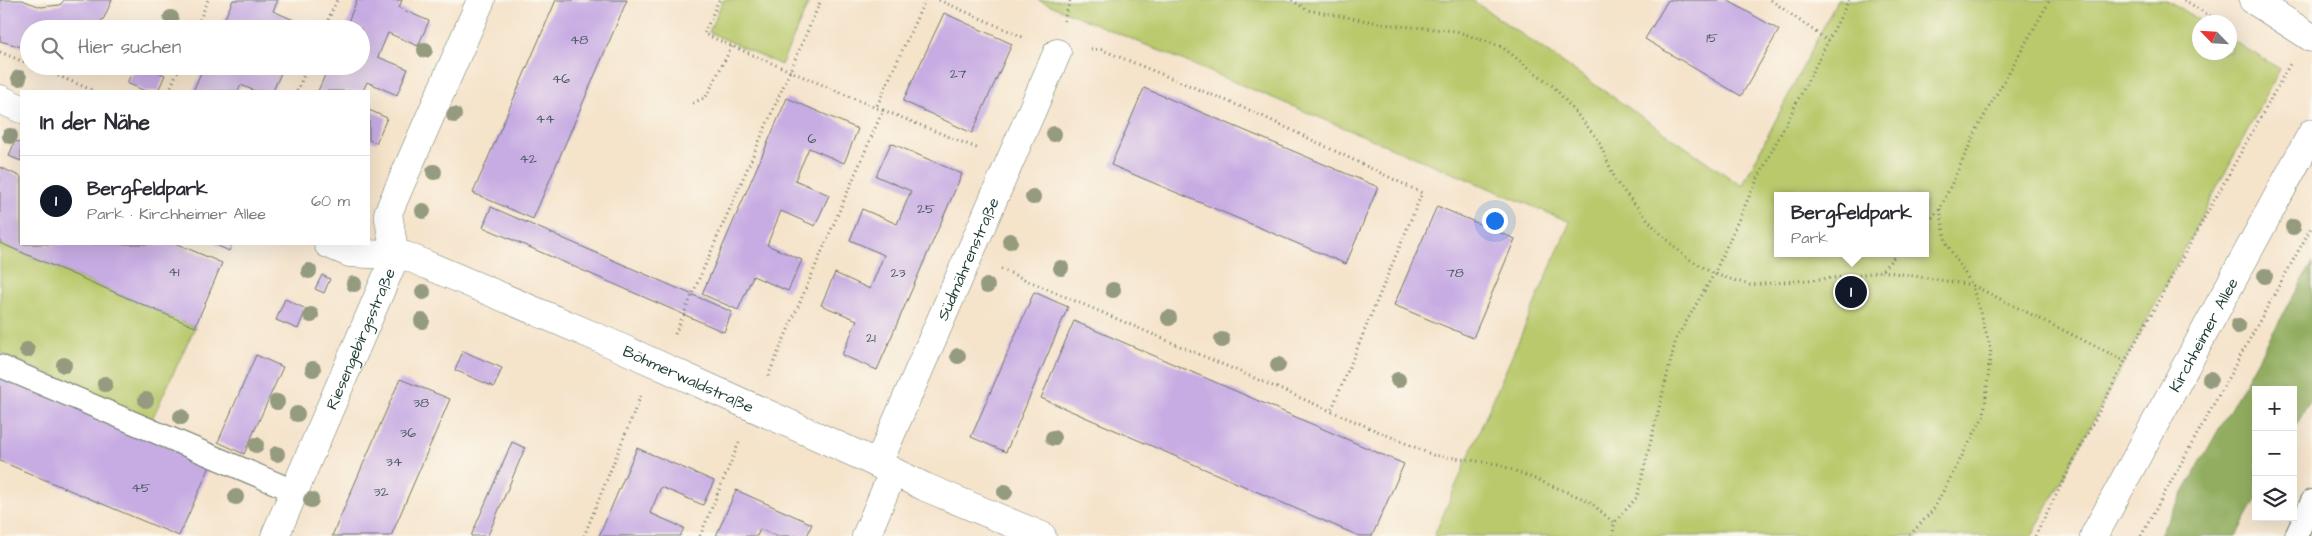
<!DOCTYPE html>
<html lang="de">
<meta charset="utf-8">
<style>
:root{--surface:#fff;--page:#f7f7f7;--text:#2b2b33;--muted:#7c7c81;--line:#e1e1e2;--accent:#111827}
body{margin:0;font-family:"Architects Daughter",sans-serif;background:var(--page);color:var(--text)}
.controls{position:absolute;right:15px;bottom:15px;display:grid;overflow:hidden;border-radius:0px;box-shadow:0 5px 20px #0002}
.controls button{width:45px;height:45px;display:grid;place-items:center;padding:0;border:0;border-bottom:1px solid var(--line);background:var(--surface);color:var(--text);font:25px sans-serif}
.compass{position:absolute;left:2192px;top:15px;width:45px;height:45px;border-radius:50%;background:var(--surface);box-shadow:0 5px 20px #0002;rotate:295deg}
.you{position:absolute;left:1494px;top:220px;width:18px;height:18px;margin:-12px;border:4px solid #fff;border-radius:50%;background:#1a73e8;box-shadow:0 0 0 8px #1a73e833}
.badge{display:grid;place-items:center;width:32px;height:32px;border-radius:50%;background:var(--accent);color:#fff;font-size:16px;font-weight:700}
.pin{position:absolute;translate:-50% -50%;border:2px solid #fff;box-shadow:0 1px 5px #0006}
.popup{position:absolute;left:1774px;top:192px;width:155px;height:65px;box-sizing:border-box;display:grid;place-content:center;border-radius:0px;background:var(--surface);filter:drop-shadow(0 1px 4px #0005);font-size:16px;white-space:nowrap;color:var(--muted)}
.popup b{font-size:19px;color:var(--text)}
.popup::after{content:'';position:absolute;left:50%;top:100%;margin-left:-10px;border:10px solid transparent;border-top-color:var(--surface)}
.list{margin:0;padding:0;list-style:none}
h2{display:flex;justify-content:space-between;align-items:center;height:65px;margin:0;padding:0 20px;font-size:21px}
h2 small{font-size:16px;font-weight:400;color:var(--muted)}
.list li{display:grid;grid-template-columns:32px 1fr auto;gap:15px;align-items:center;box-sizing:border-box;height:90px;padding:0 20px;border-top:1px solid var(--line)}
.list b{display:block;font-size:19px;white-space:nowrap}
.list p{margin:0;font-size:16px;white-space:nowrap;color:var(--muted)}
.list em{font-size:16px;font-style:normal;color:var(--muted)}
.icon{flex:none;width:28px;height:28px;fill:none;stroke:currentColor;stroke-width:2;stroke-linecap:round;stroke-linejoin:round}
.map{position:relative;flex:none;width:2312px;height:536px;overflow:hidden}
.search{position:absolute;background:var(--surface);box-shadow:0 5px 20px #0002;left:20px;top:20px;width:350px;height:55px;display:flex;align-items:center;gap:12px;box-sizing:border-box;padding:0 18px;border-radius:28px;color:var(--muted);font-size:19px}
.panel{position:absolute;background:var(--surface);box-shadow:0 5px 20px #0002;left:20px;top:90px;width:350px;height:155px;border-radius:0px}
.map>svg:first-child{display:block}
</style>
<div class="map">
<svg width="2312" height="536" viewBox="0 0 2312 536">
<rect width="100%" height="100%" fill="#fbf7ec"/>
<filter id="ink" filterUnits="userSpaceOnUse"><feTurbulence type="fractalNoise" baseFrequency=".02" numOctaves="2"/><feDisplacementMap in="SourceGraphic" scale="10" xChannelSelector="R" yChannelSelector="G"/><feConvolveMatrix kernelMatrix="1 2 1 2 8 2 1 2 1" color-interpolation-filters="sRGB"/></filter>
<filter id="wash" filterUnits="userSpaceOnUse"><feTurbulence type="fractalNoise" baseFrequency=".0096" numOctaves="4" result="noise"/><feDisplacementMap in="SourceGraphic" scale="20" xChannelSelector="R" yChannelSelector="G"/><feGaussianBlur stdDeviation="1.12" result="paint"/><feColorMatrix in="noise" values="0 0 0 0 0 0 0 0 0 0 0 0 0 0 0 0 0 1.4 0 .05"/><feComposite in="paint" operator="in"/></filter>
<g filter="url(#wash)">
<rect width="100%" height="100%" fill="#f5e3ca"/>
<!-- green -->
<path fill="#b9c96c" stroke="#6c8350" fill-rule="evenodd" d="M723,0H810L781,65L709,32Z
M1038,0H1472L1742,186L1837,0H2165L2203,22H2200V52H2230V39L2280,69L2032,536H1434L1570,222ZM1777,196H1925V253H1777Z
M0,243L195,327L152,419L0,353Z"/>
<!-- forest -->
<path fill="#92ad60" stroke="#58754a" d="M2312,263V397L2293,431V390H2256V500L2236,536H2159Z"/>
<g id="blocks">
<!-- building -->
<path fill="#c7ace3" d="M0,0H22L41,7L60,5L64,0H112L104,18L93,29H29V49L0,41Z
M233,0H278L273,11L303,24L301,29H220Z
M357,0H402L399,8L429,21L418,46L388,33L378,57L408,69L397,95L367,82L363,91H318L329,66H361V29H345Z
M556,0H627L533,219L473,193Z
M1668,0H1727L1779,30L1741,96L1645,39Z
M944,13L1012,44L972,133L903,101Z
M135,66H146L165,75L158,91H145L127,83Z
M204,66H266L281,73L273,91H255L241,85L238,91H193Z
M1144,88L1378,187L1346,264L1111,165Z
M787,98L858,129L844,163L809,148L795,180L829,195L815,226L781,211L767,245L802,260L788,291L753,276L738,310L702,294Z
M369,110L387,118L376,143L369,140Z
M15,141L21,143V161L9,156Z
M891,143L962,174L877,370L842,355L857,320L821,305L835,273L870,289L884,255L850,240L862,209L897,224L911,191L876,176Z
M0,167L21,177V244H177L222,263L195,327L0,243Z
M1437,206L1515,239L1473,338L1394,305Z
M491,207L732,312L724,332L483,227Z
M214,244H232L229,251Z
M322,275L330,279L324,293L315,289Z
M1034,292L1068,307L1006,452L971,437Z
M285,299L306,309L298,329L276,320Z
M1074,321L1404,464L1372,536H1359L1041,398Z
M463,351L502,368L494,387L455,370Z
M256,355L283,367L244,454L218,442Z
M0,375L211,464L179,536L0,461Z
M400,379L450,399L391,536H332Z
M512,442L525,448L489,533L487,536H471Z
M637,448L714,481L703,505L661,487L650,513L684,528L680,536H599Z
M736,490L812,524L807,536H776L760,529L757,536H716Z"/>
</g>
</g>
<g filter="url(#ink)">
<use href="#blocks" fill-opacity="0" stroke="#6a7768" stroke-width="1"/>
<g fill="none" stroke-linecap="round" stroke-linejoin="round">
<defs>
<path id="service" d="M0,366L294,491
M2296,536L2312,501"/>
<g id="minor">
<path d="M2253,0L2312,38"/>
<path d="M0,99L21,109"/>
<path id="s1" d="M328,244L349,253L406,256L608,342L861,456L925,487L1042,536"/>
<path id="s2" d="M878,464L1057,53"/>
<path id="s3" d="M275,536L395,257L388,213L481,0"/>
<path d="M866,536L893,472"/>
<path id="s4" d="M2094,536L2312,133"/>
</g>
</defs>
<!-- service casing -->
<use href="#service" stroke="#6a7768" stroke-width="24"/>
<!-- minor casing -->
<use href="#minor" stroke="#6a7768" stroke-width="29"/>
<!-- path -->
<path stroke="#6a7768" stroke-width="3" stroke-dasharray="1 4" stroke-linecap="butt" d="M719,0L704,34L876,108
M939,0L1025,38
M1292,0L1307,10L1390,25L1456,31L1502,47L1554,87L1597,138L1617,183L1654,227L1684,256L1714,274L1750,285L1855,276L1881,271L1898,253
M1771,0L1828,41
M2184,0L2220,22
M1064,21L1070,0
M196,29L208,0
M324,29L337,0
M1091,49H1100L1254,112L1422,193L1331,411
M0,52L29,64
M35,66L94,91
M169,91L180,66
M297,91L308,66
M693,103L706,97L732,46
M883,110L979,149
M1940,209L1946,243L1972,285L2125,361
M1925,225L1940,209L1979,125L2050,0
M1001,269L1433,455L1498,464L1589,501L1614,523L1637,497L1676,339L1714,274L1752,190L1849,0
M1882,271L1972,285L1991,349L1984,415L1933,510L1909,536
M675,334L821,0
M768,376L883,110L876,108L925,0
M584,536L641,395
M700,536L740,440
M1613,536L1614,523
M2035,536L2125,361L2290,64
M2141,536L2312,226"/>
<!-- service -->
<use href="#service" stroke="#fff" stroke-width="22"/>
<!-- minor -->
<use href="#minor" stroke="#fff" stroke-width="28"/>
</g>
<!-- trees -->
<g fill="#959b7f">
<circle cx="171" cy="18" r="8"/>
<circle cx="425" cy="50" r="8"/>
<circle cx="19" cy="78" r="8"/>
<circle cx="454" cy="115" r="8"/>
<circle cx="1054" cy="134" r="8"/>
<circle cx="10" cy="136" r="8"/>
<circle cx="434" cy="172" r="8"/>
<circle cx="1033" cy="197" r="8"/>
<circle cx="423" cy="211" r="8"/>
<circle cx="2293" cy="227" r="8"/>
<circle cx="1010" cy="241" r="8"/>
<circle cx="1061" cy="268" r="8"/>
<circle cx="309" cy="271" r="8"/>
<circle cx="2265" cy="276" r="8"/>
<circle cx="354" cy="284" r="8"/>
<circle cx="987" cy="286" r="8"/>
<circle cx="1113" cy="290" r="8"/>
<circle cx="423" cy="292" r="8"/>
<circle cx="311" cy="315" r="8"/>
<circle cx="1169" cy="318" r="8"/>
<circle cx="422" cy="321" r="8"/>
<circle cx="2238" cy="326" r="8"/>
<circle cx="1222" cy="340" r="8"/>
<circle cx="27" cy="350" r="8"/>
<circle cx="958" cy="356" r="8"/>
<circle cx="64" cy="365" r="8"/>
<circle cx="1278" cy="365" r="8"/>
<circle cx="313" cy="369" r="8"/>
<circle cx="2210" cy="379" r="8"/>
<circle cx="1398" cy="380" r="8"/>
<circle cx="105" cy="384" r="8"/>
<circle cx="146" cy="400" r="8"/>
<circle cx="277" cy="402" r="8"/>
<circle cx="297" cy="414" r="8"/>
<circle cx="181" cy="417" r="8"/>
<circle cx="1053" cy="438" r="8"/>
<circle cx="256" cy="445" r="8"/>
<circle cx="277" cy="454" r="8"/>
<circle cx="1005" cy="492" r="8"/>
<circle cx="236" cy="497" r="8"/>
<circle cx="311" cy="500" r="8"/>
</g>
</g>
<g text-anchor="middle" stroke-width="5" stroke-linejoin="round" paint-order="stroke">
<!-- number labels -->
<g font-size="14" fill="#495960">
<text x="1712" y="42">15</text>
<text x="579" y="44">48</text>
<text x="958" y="78">27</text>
<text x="561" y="83">46</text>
<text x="545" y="123">44</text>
<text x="812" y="143">6</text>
<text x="528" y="163">42</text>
<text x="926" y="213">25</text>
<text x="174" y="276">41</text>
<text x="898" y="277">23</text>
<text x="1455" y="277">78</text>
<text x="871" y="342">21</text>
<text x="421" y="407">38</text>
<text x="408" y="437">36</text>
<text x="394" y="466">34</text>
<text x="141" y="492">45</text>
<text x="381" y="496">32</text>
</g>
<!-- street labels -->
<g font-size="16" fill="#1f3d34" stroke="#fbf7ec">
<text dy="6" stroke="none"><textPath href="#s2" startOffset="224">Südmährenstraße</textPath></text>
<text dy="6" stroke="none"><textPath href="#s4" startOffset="229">Kirchheimer Allee</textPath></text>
<text dy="6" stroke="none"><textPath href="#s3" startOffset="215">Riesengebirgsstraße</textPath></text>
<text dy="6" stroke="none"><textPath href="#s1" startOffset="388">Böhmerwaldstraße</textPath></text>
</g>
</g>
</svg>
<div class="controls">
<button>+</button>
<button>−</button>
<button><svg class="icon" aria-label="layers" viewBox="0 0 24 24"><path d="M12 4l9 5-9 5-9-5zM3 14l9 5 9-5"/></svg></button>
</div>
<svg class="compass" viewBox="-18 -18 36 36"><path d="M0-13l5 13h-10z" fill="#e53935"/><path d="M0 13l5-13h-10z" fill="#7c7c81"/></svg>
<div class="you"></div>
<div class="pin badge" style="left:1851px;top:292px">1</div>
<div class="popup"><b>Bergfeldpark</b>Park</div>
<div class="search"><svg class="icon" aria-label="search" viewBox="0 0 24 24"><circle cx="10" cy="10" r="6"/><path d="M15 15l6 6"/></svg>Hier suchen</div>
<section class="panel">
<h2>In der Nähe<small></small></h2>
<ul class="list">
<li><span class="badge">1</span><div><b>Bergfeldpark</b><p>Park · Kirchheimer Allee</p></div><em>60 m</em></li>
</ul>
</section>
</div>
